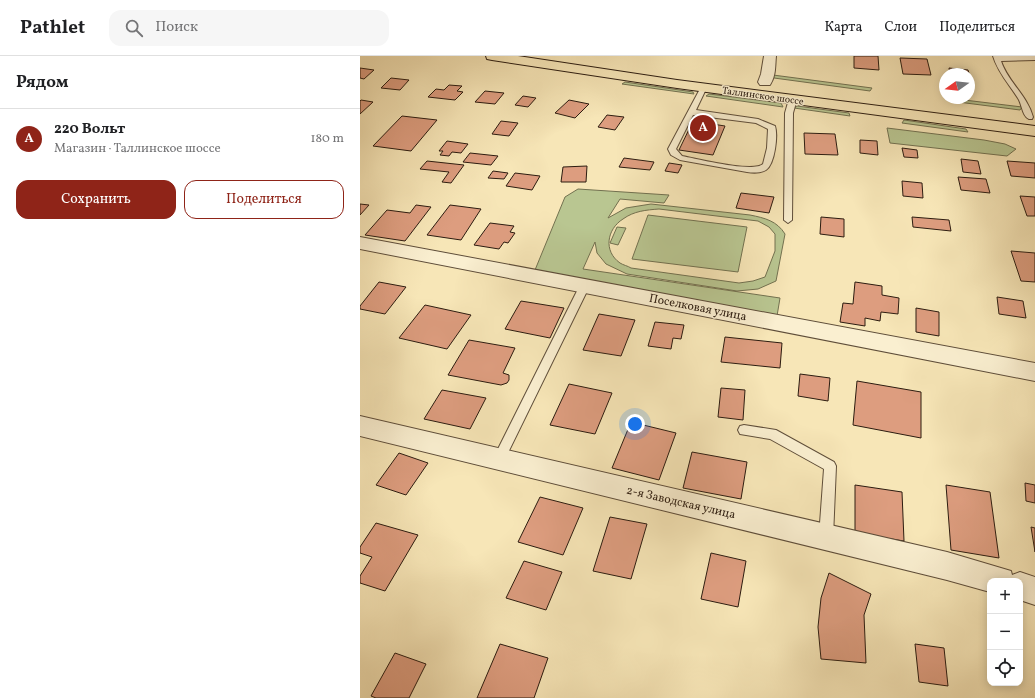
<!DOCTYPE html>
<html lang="ru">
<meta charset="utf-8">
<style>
:root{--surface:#fff;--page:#f6f6f6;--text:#202124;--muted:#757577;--line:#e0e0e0;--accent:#8f2418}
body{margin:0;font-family:Vollkorn,serif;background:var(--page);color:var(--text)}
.controls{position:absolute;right:12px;bottom:12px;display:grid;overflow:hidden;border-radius:8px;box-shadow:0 2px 10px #0003}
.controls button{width:36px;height:36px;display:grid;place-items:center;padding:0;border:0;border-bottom:1px solid var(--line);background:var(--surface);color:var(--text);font:20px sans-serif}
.compass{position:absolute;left:579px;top:12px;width:36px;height:36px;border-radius:50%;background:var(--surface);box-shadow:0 2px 10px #0003;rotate:255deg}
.you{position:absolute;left:275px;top:368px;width:14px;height:14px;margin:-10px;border:3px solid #fff;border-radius:50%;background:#1a73e8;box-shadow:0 0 0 6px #1a73e833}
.badge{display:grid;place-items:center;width:26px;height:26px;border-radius:50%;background:var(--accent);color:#fff;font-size:13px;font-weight:700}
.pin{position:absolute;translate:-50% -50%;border:2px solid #fff;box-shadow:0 1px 4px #0006}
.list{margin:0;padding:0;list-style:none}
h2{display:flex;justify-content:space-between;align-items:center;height:52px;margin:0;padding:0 16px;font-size:17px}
h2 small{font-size:13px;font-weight:400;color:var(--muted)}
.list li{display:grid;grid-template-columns:26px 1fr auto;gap:12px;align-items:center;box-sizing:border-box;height:60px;padding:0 16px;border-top:1px solid var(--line)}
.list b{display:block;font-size:15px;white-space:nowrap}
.list p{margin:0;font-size:13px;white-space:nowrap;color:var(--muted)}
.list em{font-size:13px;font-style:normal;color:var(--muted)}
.actions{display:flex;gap:8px;padding:12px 16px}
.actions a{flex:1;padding:9px 0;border:1px solid var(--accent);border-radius:12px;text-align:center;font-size:14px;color:var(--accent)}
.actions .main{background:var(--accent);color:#fff}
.icon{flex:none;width:22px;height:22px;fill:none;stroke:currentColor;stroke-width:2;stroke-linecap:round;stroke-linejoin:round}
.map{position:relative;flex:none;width:675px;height:642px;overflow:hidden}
header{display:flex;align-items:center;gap:24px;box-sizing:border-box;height:56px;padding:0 20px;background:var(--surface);border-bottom:1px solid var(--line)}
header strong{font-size:19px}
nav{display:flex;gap:22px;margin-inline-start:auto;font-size:14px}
.search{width:280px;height:36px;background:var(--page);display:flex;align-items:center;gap:10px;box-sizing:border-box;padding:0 14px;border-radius:12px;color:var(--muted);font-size:15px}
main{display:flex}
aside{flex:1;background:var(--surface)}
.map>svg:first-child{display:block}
</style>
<header>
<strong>Pathlet</strong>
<div class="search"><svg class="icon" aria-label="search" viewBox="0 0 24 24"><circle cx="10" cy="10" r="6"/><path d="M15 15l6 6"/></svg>Поиск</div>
<nav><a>Карта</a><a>Слои</a><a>Поделиться</a></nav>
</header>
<main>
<aside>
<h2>Рядом<small></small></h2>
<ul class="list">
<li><span class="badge">A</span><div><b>220 Вольт</b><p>Магазин · Таллинское шоссе</p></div><em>180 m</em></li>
</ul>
<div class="actions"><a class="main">Сохранить</a><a>Поделиться</a></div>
</aside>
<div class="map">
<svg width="675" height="642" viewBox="0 0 675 642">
<rect width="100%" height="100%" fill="#f7e6b7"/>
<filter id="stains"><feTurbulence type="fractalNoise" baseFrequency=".005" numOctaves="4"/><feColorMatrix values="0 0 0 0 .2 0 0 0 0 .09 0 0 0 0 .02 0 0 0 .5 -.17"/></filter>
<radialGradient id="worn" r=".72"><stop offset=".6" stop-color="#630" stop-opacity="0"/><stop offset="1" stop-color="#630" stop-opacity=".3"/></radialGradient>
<!-- green -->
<path fill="#b9c691" stroke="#727150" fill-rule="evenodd" d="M413,19L512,32L510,35L414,22Z
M265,26L333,36L334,38L262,28Z
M349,38L421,47L423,51L346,40Z
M596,43L662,51L660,54L598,46Z
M437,50L489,57L490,60L434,52Z
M544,64L606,73L608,76L542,67Z
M527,72L624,84L645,88L656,93L647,100L530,87Z
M218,133L309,139L304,147L260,143L248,162L266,152L291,148L390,159C405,162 417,165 425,178L416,225L398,233L377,235L267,218L246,208L237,197L235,186L223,213L420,242L417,260L175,214L205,141ZM299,153L398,165L409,171L415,178V195L405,221L393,225L379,227L271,212C268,210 263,209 260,207C243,195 247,173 263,163C274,155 286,154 299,153Z
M288,159L387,171L378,216L272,203Z
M257,171L266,172L258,189L250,187Z"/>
<!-- building -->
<path fill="#dd9d7f" stroke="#2c1c10" d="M494,0H518L519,14L494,12Z
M540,2L567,3L571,19L543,18Z
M0,12L14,14L4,23L0,22Z
M589,12L608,14L611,24L609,23V18H590Z
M31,22L49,24L40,34L21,32Z
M89,29L102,30L97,35L103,36L95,44L68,41L76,33L84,34Z
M125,35L144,37L135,48L115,46Z
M163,40L176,42L168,51L155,49Z
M1,44L13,46L0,58V45Z
M209,44L229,48L215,62L195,57Z
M247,59L264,61L255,74L238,71Z
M42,60L77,64L51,95L13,90Z
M141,65L158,67L149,80L132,78Z
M333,65L365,70L353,99L319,94Z
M444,77L475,78L478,99L445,98Z
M500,84L517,85L518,99L500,97Z
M87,85L108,88L101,97L92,96L89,100L80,99L83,95H79Z
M542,92L557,94L558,102L544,101Z
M110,97L138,100L131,109L103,106Z
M264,102L294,106L290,114L259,111Z
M601,103L618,105L621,118L603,116Z
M67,105L104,109L91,127L82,126L89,116L60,113Z
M647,105L675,107V122L651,120Z
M309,107L322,109L318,117L305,115Z
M227,110L226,126H201L203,111Z
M133,115L148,117L144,123L128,122Z
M155,117L180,120L172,134L146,130Z
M598,121L626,123L630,137L601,134Z
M542,125L562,127L563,142L543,140Z
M381,137L414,141L409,157L376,152Z
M660,140L675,141V160H667Z
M0,148L9,149L0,159Z
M56,149L71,151L45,185L5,179L27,154L50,157Z
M90,149L121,153L101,184L67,179Z
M461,161L484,163V181L460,178Z
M552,161L589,164L591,175L553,171Z
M130,167L154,170L150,176L155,177L148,187L144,186L139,193L114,189Z
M651,195L675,197V226L661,225Z
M19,226L46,231L25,258L0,253V250Z
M495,226L522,230V239L539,242L538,258L521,256L520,265L505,262V270L480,266L483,247L493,248Z
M637,241L663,245L666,262L639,258Z
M161,245L204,252L190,282L145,273Z
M65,249L111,259L87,293L39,282Z
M556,252L579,256V280L556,276Z
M239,258L275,264L261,300L223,294Z
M295,266L324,269L321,283L313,282L311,293L288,290Z
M365,281L422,287L420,312L361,306Z
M109,284L155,292L143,317L149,319V324L147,327L141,329L88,319Z
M440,318L470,322L468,345L438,340Z
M497,325L561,336V382L493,369Z
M209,328L252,337L235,378L190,369Z
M361,332L385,334L383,364L358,361Z
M82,334L126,342L110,373L64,363Z
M271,366L316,377L299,424L252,412Z
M332,396L387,406L381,443L323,432Z
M39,397L68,407L46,439L16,429Z
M665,427L675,429V447L666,445Z
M495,429L542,436L544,485L495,477Z
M586,429L630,436L639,502L591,494Z
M180,441L223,452L203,499L158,486Z
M250,461L287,468L271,523L233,515Z
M16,467L58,479L25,535L0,527V520L12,501L0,497V491Z
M671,471L675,472V496Z
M351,497L386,505L378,551L341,543Z
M164,505L202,516L186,554L146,542Z
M469,517L511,538L504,559L506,607L461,603L458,571L461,542Z
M140,588L188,602L174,642H117Z
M555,588L584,592L588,630L559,626Z
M35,597L66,608L49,642H16L11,640Z"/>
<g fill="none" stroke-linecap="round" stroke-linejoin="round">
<defs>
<path id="lane" d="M633,0H675V4L641,5C648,26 667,39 673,61L672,63H669C663,61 662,50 659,44C650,29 638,17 633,0Z
M344,29L347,31L336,54L398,63L415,70C418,79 415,108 406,114C401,117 393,117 387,116L320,104L311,99L308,93L341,31ZM333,59L396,67L408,73L407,92L403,108C393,117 338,103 322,100L316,93Z
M433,41L437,43L433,57L432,164L428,167L424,164L425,57L429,43Z
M225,226L230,229L143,407L139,408L135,407L133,403L220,229Z
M384,369L416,374L474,406L476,410L473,481L471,486L466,487L461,486L459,481L464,413L410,383L380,378L378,374L380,370Z"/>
<path id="street" d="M404,0H416C415,10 416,20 410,29H400L398,26L401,18Z
M0,181L675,307V325L0,193Z
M0,360L587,496L651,515L652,519L660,516L675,521V549L660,544V525H630V536L587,524L0,380Z"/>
<path id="primary" d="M126,0H158L317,24L675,70V80L317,32L132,4L127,3Z"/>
</defs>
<!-- lane casing -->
<use href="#lane" stroke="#5f4e3a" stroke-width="2"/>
<!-- street casing -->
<use href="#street" stroke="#5f4e3a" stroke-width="2"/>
<!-- primary casing -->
<use href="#primary" stroke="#2c1c10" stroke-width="2"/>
<!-- lane -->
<use href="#lane" fill="#faefd0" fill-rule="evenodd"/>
<!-- street -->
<use href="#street" fill="#faefd0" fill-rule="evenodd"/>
<!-- primary -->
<use href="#primary" fill="#f7e6b7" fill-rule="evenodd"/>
</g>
<g text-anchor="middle" stroke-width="3" stroke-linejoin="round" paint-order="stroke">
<!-- far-street labels -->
<g font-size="10" fill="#2c1c10" stroke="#faefd0">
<text transform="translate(403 39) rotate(8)" y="4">Таллинское шоссе</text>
</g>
<!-- street labels -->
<g font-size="12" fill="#2c1c10" stroke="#faefd0">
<text transform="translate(338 251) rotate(11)" y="4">Поселковая улица</text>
<text transform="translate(321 446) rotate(13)" y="4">2-я Заводская улица</text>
</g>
</g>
<rect width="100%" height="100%" filter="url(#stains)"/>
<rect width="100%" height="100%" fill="url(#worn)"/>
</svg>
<div class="controls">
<button>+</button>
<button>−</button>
<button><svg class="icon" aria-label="locate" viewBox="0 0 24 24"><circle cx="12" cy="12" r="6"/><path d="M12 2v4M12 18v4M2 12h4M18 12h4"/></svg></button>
</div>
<svg class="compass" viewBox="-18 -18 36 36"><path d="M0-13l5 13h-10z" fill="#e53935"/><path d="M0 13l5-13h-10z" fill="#757577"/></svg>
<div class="you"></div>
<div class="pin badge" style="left:343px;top:72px">A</div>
</div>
</main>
